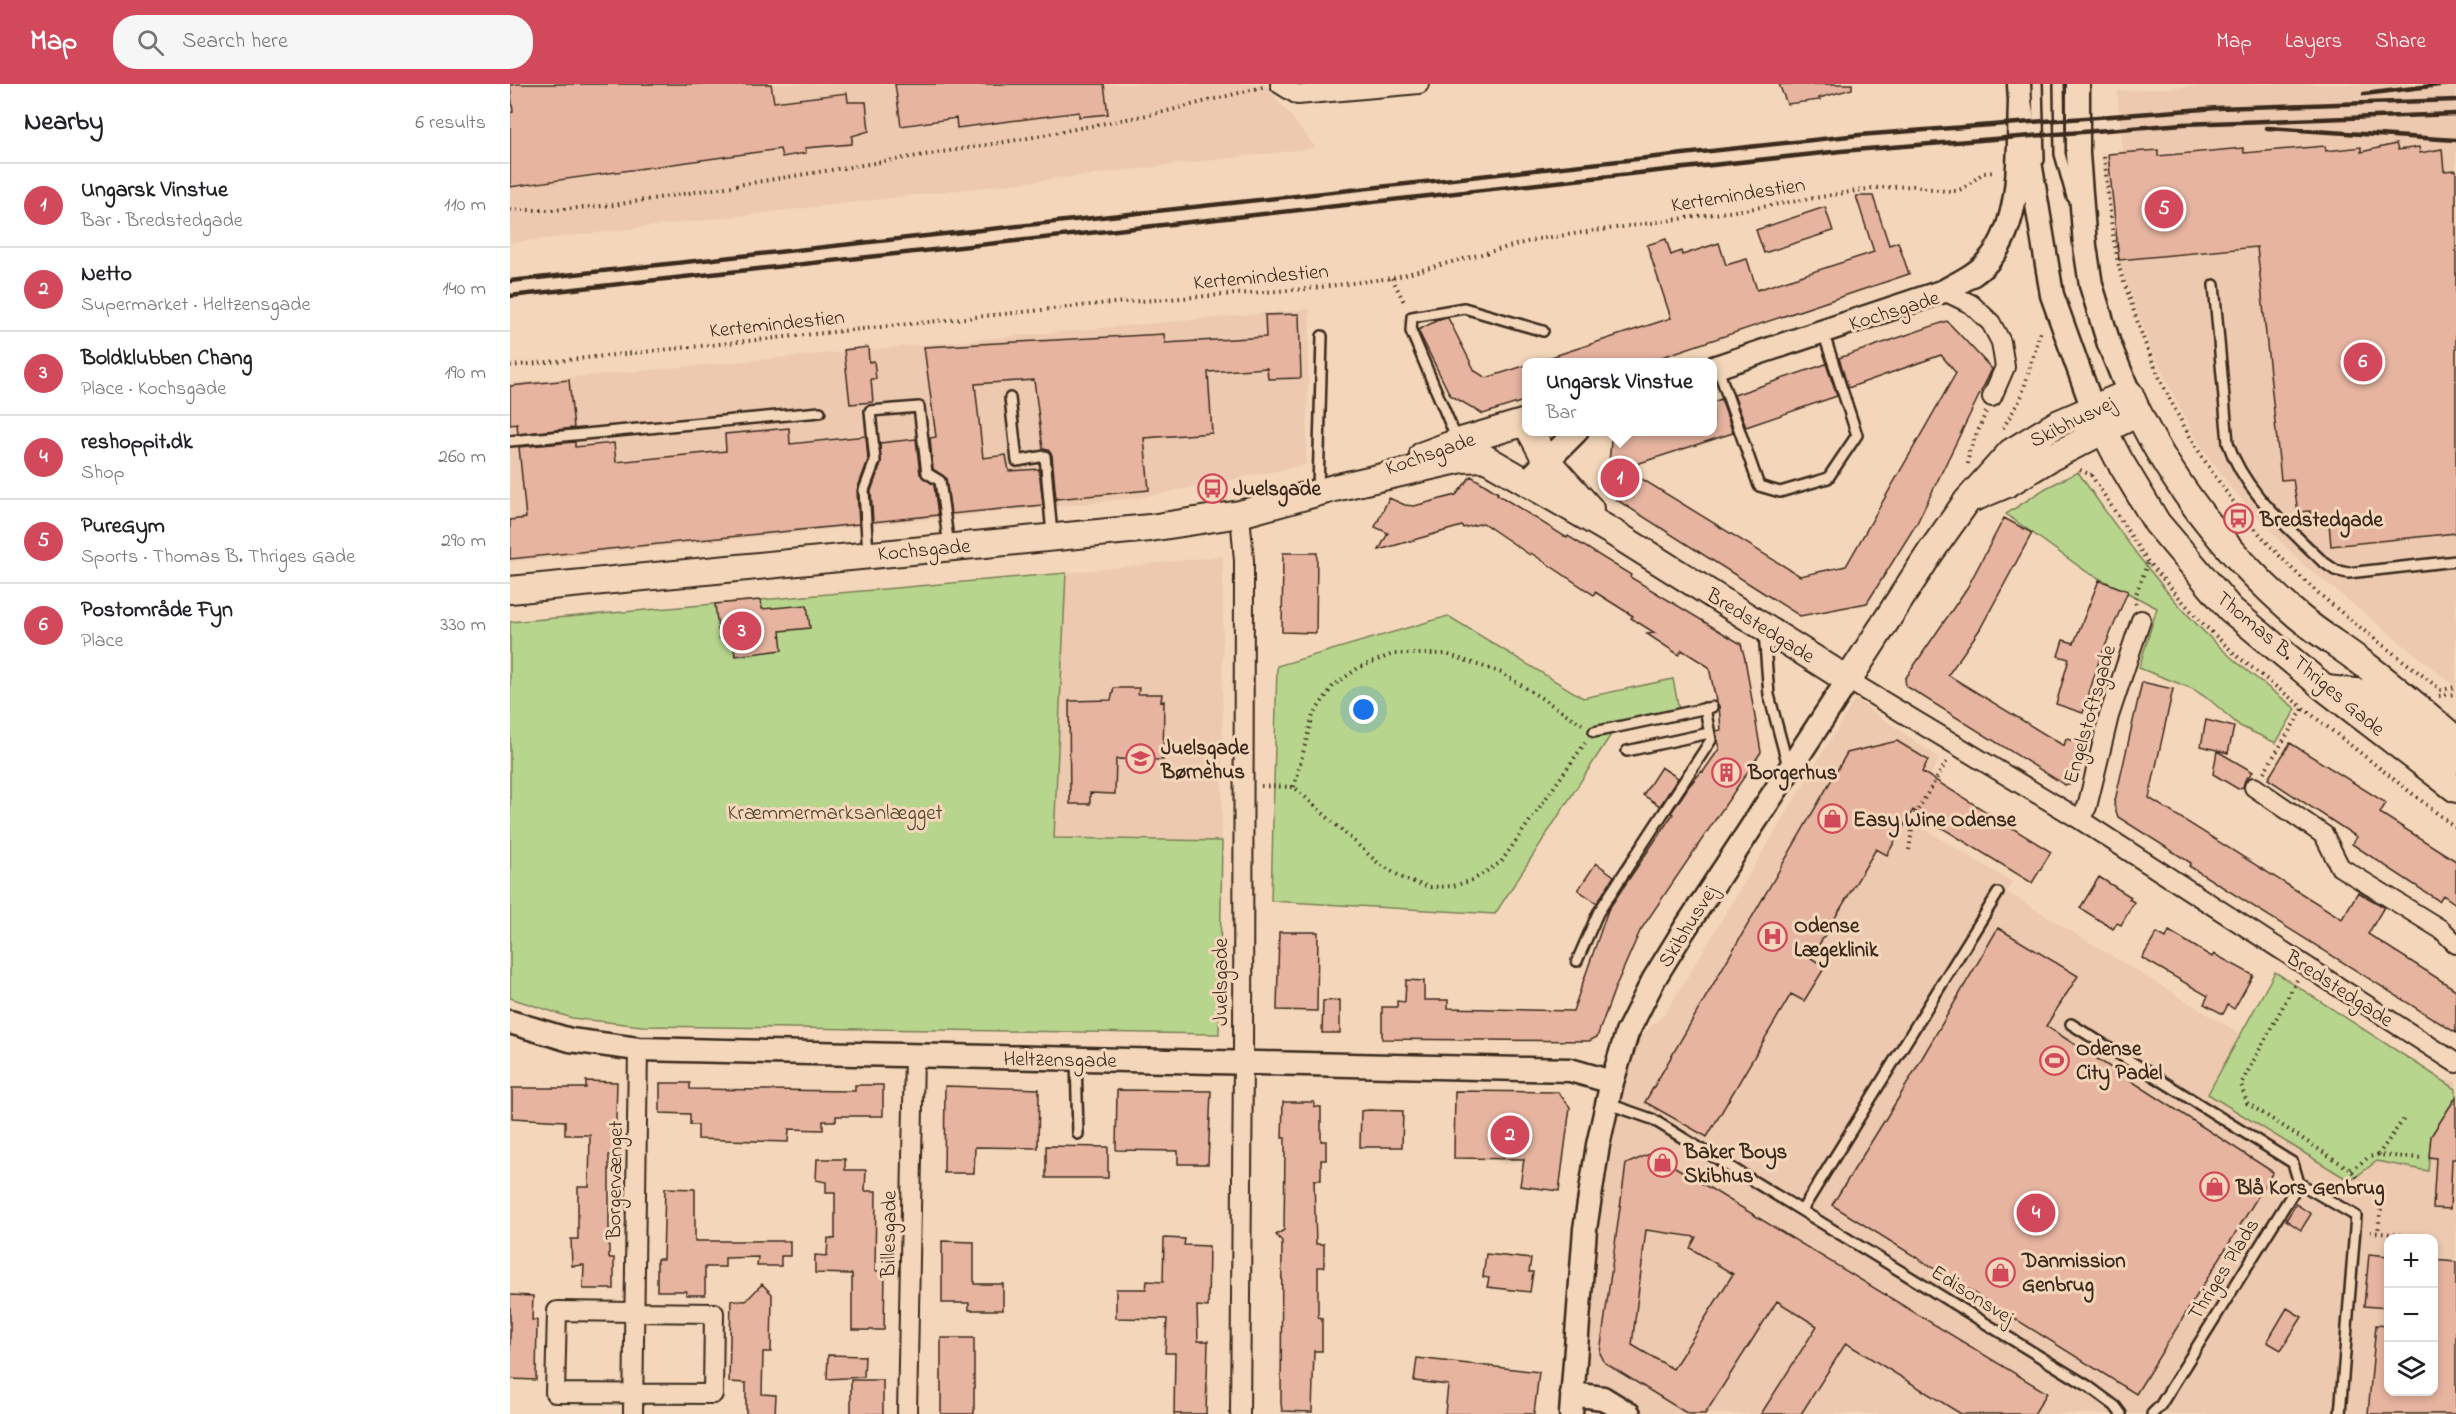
<!DOCTYPE html>
<meta charset="utf-8">
<style>
:root{--surface:#fff;--page:#f6f6f6;--text:#202124;--muted:#757577;--line:#e0e0e0;--accent:#d1495b}
body{margin:0;font-family:"Indie Flower",sans-serif;background:var(--page);color:var(--text)}
.controls{position:absolute;right:18px;bottom:18px;display:grid;overflow:hidden;border-radius:12px;box-shadow:0 3px 9px #0003}
.controls button{width:54px;height:54px;display:grid;place-items:center;padding:0;border:0;border-bottom:2px solid var(--line);background:var(--surface);color:var(--text);font:30px sans-serif}
.you{position:absolute;left:854px;top:626px;width:21px;height:21px;margin:-15px;border:4px solid #fff;border-radius:50%;background:#1a73e8;box-shadow:0 0 0 9px #1a73e833}
.badge{display:grid;place-items:center;width:39px;height:39px;border-radius:50%;background:var(--accent);color:#fff;font-size:20px;font-weight:700}
.pin{position:absolute;translate:-50% -50%;border:3px solid #fff;box-shadow:0 2px 6px #0006}
.popup{position:absolute;left:1012px;top:274px;width:195px;height:78px;box-sizing:border-box;display:grid;place-content:center;border-radius:12px;background:var(--surface);filter:drop-shadow(0 2px 4px #0005);font-size:20px;white-space:nowrap;color:var(--muted)}
.popup b{font-size:22px;color:var(--text)}
.popup::after{content:'';position:absolute;left:50%;top:100%;margin-left:-12px;border:12px solid transparent;border-top-color:var(--surface)}
.list{margin:0;padding:0;list-style:none}
h2{display:flex;justify-content:space-between;align-items:center;height:78px;margin:0;padding:0 24px;font-size:26px}
h2 small{font-size:20px;font-weight:400;color:var(--muted)}
.list li{display:grid;grid-template-columns:39px 1fr auto;gap:18px;align-items:center;box-sizing:border-box;height:84px;padding:0 24px;border-top:2px solid var(--line)}
.list b{display:block;font-size:22px;white-space:nowrap}
.list p{margin:0;font-size:20px;white-space:nowrap;color:var(--muted)}
.list em{font-size:20px;font-style:normal;color:var(--muted)}
.icon{flex:none;width:33px;height:33px;fill:none;stroke:currentColor;stroke-width:2;stroke-linecap:round;stroke-linejoin:round}
.map{position:relative;flex:none;width:1946px;height:1330px;overflow:hidden}
header{display:flex;align-items:center;gap:36px;box-sizing:border-box;height:84px;padding:0 30px;background:var(--accent);color:#fff}
header strong{font-size:28px}
nav{display:flex;gap:33px;margin-inline-start:auto;font-size:21px}
.search{width:420px;height:54px;background:var(--page);display:flex;align-items:center;gap:15px;box-sizing:border-box;padding:0 21px;border-radius:24px;color:var(--muted);font-size:22px}
main{display:flex}
aside{flex:1;background:var(--surface)}
.map>svg:first-child{display:block}
</style>
<header>
<strong>Map</strong>
<div class="search"><svg class="icon" aria-label="search" viewBox="0 0 24 24"><circle cx="10" cy="10" r="6"/><path d="M15 15l6 6"/></svg>Search here</div>
<nav><a>Map</a><a>Layers</a><a>Share</a></nav>
</header>
<main>
<aside>
<h2>Nearby<small>6 results</small></h2>
<ul class="list">
<li><span class="badge">1</span><div><b>Ungarsk Vinstue</b><p>Bar · Bredstedgade</p></div><em>110 m</em></li>
<li><span class="badge">2</span><div><b>Netto</b><p>Supermarket · Heltzensgade</p></div><em>140 m</em></li>
<li><span class="badge">3</span><div><b>Boldklubben Chang</b><p>Place · Kochsgade</p></div><em>190 m</em></li>
<li><span class="badge">4</span><div><b>reshoppit.dk</b><p>Shop</p></div><em>260 m</em></li>
<li><span class="badge">5</span><div><b>PureGym</b><p>Sports · Thomas B. Thriges Gade</p></div><em>290 m</em></li>
<li><span class="badge">6</span><div><b>Postområde Fyn</b><p>Place</p></div><em>330 m</em></li>
</ul>
</aside>
<div class="map">
<svg width="1946" height="1330" viewBox="0 0 1946 1330">
<rect width="100%" height="100%" fill="#f4d7ba"/>
<filter id="ink" filterUnits="userSpaceOnUse"><feTurbulence type="fractalNoise" baseFrequency=".0167" numOctaves="2"/><feDisplacementMap in="SourceGraphic" scale="12" xChannelSelector="R" yChannelSelector="G"/><feConvolveMatrix kernelMatrix="1 2 1 2 8 2 1 2 1" color-interpolation-filters="sRGB"/></filter>
<g filter="url(#ink)">
<!-- built -->
<path fill="#ecc9af" fill-rule="evenodd" d="M0,0H755L806,64L0,159Z
M1723,0H1946V603L1788,476L1721,404L1686,355L1640,263L1608,176L1591,70L1613,69L1607,7Z
M800,225L796,381L629,414L0,478V299Z
M713,472L712,757L544,754L556,489Z
M1345,615L1429,674L1398,735L1502,798L1497,808L1730,950L1765,888L1931,996L1946,997V1330H1086L1055,1311L1089,988L1155,930ZM1878,1154H1924V1308H1878Z"/>
<!-- green -->
<path fill="#b8d58e" stroke="#7a8056" stroke-width="1.5" d="M1568,388C1612,452 1657,515 1714,567C1737,588 1762,606 1786,625L1766,659L1730,642L1700,616L1683,605L1629,584L1647,524L1577,488L1496,430L1536,404Z
M556,489L544,754L712,757L709,950L132,942L62,934L0,914V538Z
M938,532L1073,614L1163,595L1171,636L1102,649L985,830L761,817L767,582Z
M1765,888L1946,1005V1013L1921,1052L1918,1087L1867,1077L1840,1097L1698,1010Z"/>
<!-- building -->
<path fill="#e7b4a0" stroke="#3b2a1e" stroke-width="1.5" fill-rule="evenodd" d="M8,0H261L264,18L337,9L338,18H356L359,47L342,52V60L295,64L296,69L272,73L270,65L0,103V29L3,28L0,1Z
M385,0H594L598,30L569,33V28L447,44L446,34L391,42Z
M1269,0H1342V5L1309,14L1310,16L1277,20Z
M1886,60L1888,66L1909,63L1910,69L1932,65L1934,87L1946,86V449L1821,462L1819,439L1801,440L1800,427L1788,428L1783,395L1771,396L1747,163L1609,176L1598,70L1648,66V72L1733,64L1734,69L1815,62L1816,67L1851,63V68Z
M1346,112H1363L1379,161L1388,158L1399,190L1134,279H1036L1035,275L1161,234L1137,161L1156,155L1161,171L1171,167L1172,171L1209,159L1216,181L1237,175L1247,206L1364,168Z
M1315,123L1323,147L1254,169L1246,146Z
M789,230L791,294L758,295L757,284L698,288L702,349L634,354L639,406L546,415L542,371L538,366L533,365L524,296L465,300L473,374L496,371L499,387L529,385L533,421L441,430L436,394L423,385L420,354L426,353L414,263L654,250L655,259L756,253L755,231Z
M938,234L965,287L976,294L1017,281V316L973,330L940,311L908,246L930,235Z
M1437,237L1482,285L1407,439L1357,519L1290,532L1096,409L1102,348H1203V318L1211,315L1223,349L1114,384L1290,492L1336,482L1446,289L1431,271L1338,304L1329,274Z
M358,263L359,278L364,277L366,295H361L363,318L340,320L334,266Z
M1316,280L1327,312L1236,343L1224,311Z
M59,296L64,344L8,350L7,340L0,341V302Z
M279,344L280,360L356,352L358,376L347,406L349,440L0,475V436L16,434L9,363L65,358V363L104,359L106,378L216,367L215,350Z
M406,355L410,390L424,401L428,431L363,438L361,407L371,379L370,359Z
M961,392L988,409L987,410L1057,454L1058,452L1121,491L1120,493L1231,560L1235,575L1251,668L1130,847L1105,904L1087,953L1079,957L872,955V923H887V917L895,918L896,896L914,897V916H938V924L1063,927L1098,826L1163,730L1161,729L1179,702L1192,687L1193,688L1209,665L1206,647L1211,646L1209,622L1206,617L1199,583L1172,566L1169,571L1137,550L1145,549L1121,534L1123,532L1085,508L1084,511L1021,469L1020,471L973,439L953,444L952,442L869,466L878,449L865,443L879,414L895,421L904,422L946,411Z
M1494,434L1522,449L1470,545L1438,591L1554,662L1556,655L1573,659L1565,698L1555,701L1396,602L1395,595L1457,504Z
M773,469H807L806,549L772,548Z
M1589,496L1618,507L1589,577L1573,629L1546,620L1559,575L1548,572L1553,556L1564,559Z
M251,516L252,525L297,521L300,544L270,547L272,566L225,572L223,553L209,554L205,520Z
M1632,598L1663,605L1639,714L1832,835L1848,808L1874,823L1858,850L1946,906V949L1679,782L1681,779L1608,733L1604,721Z
M604,604H629L628,610H652L651,618L654,617L653,676L606,675L605,710L580,709V720H560L559,617L601,616Z
M1696,636L1724,643L1718,669L1691,662Z
M1387,657L1418,676L1412,688L1541,768L1522,799L1403,726L1377,771L1366,765L1301,874L1315,883L1294,917L1281,910L1197,1053L1135,1018L1337,669Z
M1780,659L1876,719L1870,729L1946,777V820L1933,811L1929,817L1842,760L1847,753L1758,695Z
M1707,667L1743,688L1735,696L1733,703L1728,705L1703,690Z
M1151,683L1168,694L1150,722L1133,711Z
M1086,779L1104,792L1087,819L1068,806Z
M1589,793L1621,813L1619,815L1624,818L1611,841L1607,839L1603,845L1570,824Z
M1488,844L1568,892L1536,942L1763,1088L1626,1310L1322,1121L1391,1010Z
M1659,847L1702,873L1704,870L1743,891L1724,925L1718,921L1713,930L1694,920L1698,912L1632,874L1647,849L1656,854Z
M769,848H808L807,927L767,926Z
M830,916V949H812L813,917Z
M76,997L107,998L105,1071H99V1174H104V1205H73L74,1181L62,1182L61,1155H68V1103H79L80,1051H55V1037L2,1034V1004H76Z
M150,999H180V1005L254,1006L345,1007V1001H373V1032H326V1037H313V1046L279,1045L278,1058L188,1055V1041H180V1030L150,1029Z
M435,1002L529,1005L528,1064L465,1063L464,1089H434Z
M607,1006L701,1007L698,1080H668V1067L606,1066Z
M945,1007L1048,1008L1060,1023L1049,1107L1010,1102L1014,1075L944,1074Z
M1946,1013V1075H1942L1940,1125L1923,1124L1926,1074L1919,1073L1921,1052Z
M773,1018H804V1023H811V1057H816V1076H811V1096H804L806,1160H814V1183H808V1233L812,1234V1267H804L802,1328L772,1327L771,1319L772,1157L766,1151L774,1146L775,1066V1054H772Z
M859,1026L893,1027L892,1063H850L851,1027Z
M536,1062L598,1063V1094H536Z
M1142,1069L1537,1309L1524,1330H1451L1336,1259L1291,1330H1251L1307,1242L1267,1217L1195,1330H1178L1095,1279L1090,1269L1116,1080ZM1136,1146L1186,1153L1180,1164L1223,1190L1163,1285L1122,1261Z
M307,1075H335V1086H356L355,1107H366L365,1187H375L374,1246H342V1190L305,1189V1171L317,1172L318,1154L325,1155V1109H316V1098L306,1096Z
M155,1104L185,1105V1157H280V1172H271V1182H247L248,1173L215,1174V1183H195V1211H176V1207H147V1175H153Z
M1786,1120L1801,1130L1791,1146L1776,1136Z
M654,1154L675,1155L674,1161L699,1162L698,1223L687,1222L688,1257H698L696,1330H664L665,1269H655L657,1235L606,1234V1205H636L637,1197L653,1198Z
M432,1157L464,1158V1200H493V1226H459V1219H432Z
M976,1170L1021,1175L1019,1188H1023L1020,1208L977,1203L979,1194L973,1193Z
M1859,1170L1878,1172V1224L1854,1222Z
M1923,1176L1946,1178V1330H1858L1866,1241L1878,1242V1308H1923Z
M252,1200L262,1210V1213L261,1268H253L252,1310L266,1311L265,1330H236V1299L219,1298L221,1216L236,1217Z
M0,1211L23,1212L22,1236H27L26,1296L0,1295Z
M1777,1224L1792,1233L1771,1266L1757,1258Z
M431,1254H464V1330H431Z
M318,1271L355,1272L354,1293L317,1295Z
M907,1274L1029,1288L1024,1330H935L938,1301L904,1297Z
M341,1296H373V1330H341Z"/>
<g fill="none" stroke-linecap="round" stroke-linejoin="round">
<defs>
<path id="service" d="M1527,0L1529,76
M1549,0L1550,70L1562,113
M1704,201L1718,359C1734,408 1777,442 1812,477L1825,486L1838,489L1946,477
M1207,282L1249,402L1270,408L1318,394L1347,351L1313,248
M500,314L507,377L535,372L542,451
M947,356L901,247L902,233L954,224L1033,247
M0,357L310,328
M808,406L812,252
M358,470L354,406L365,377L360,327L409,323L417,389L430,397L439,462
M1254,548L1259,611L1278,682
M1084,648L1202,623
M1117,667L1199,649
M1067,877L1088,829L1201,656L1195,624
M1561,940L1783,1079L1789,1099
M566,975L568,1050
M1099,1020L1142,1035L1578,1302L1605,1322L1611,1330
M1292,1126L1488,809
M1642,1330L1650,1322L1789,1099L1846,1132L1830,1330"/>
<path id="minor" d="M770,0L788,11L909,0
M1434,207L1461,220L1481,239L1491,258L1495,283L1482,313
M730,430L734,477L733,979L730,1330
M1338,596L1569,735L1946,979
M1744,703L1814,751L1830,783L1932,846L1946,860
M1569,735L1577,723L1599,632L1631,536
M47,1227L204,1229L203,1310L45,1309Z
M123,1330L128,965
M397,1330L404,971"/>
<path id="tertiary" d="M1509,0L1510,17L1542,211L1583,325
M1568,0V70L1575,162L1581,201L1599,260L1619,309
M1203,284L1434,207C1450,198 1468,190 1480,175C1513,136 1508,66 1510,17
M1016,398L1066,348
M0,938L60,956L128,965L1060,986L1102,998
M1062,1310L1093,1314L1119,1330
M1061,1330L1075,1145L1088,1061L1102,998L1117,949L1144,895L1174,846L1338,596"/>
<path id="secondary" d="M1583,325L1608,374L1647,439L1720,525L1816,605L1946,705
M1021,348L1036,376L1080,425
M913,371L948,358L1016,338L1017,341
M975,374L1104,449L1338,596L1420,469L1457,417L1501,368L1547,340L1619,309C1656,394 1718,472 1788,532C1808,549 1830,562 1851,578C1884,602 1915,629 1946,656
M1466,413L1497,400L1540,374L1628,329
M0,506L640,444L730,430L824,404L952,375L975,374
M1816,605L1855,609L1946,676"/>
</defs>
<!-- service casing -->
<use href="#service" stroke="#3b2a1e" stroke-width="14"/>
<!-- minor casing -->
<use href="#minor" stroke="#3b2a1e" stroke-width="22"/>
<!-- tertiary casing -->
<use href="#tertiary" stroke="#3b2a1e" stroke-width="27"/>
<!-- secondary casing -->
<use href="#secondary" stroke="#3b2a1e" stroke-width="30"/>
<!-- path -->
<path stroke="#3b2a1e" stroke-width="4" stroke-dasharray="1.5 4.5" stroke-linecap="butt" d="M1594,73C1598,106 1600,139 1607,172C1609,187 1615,201 1620,215C1649,310 1699,397 1767,469C1815,521 1876,562 1931,606L1946,603
M0,126H43L104,121L513,55L653,28L753,3
M882,194L895,220
M0,282L589,220L795,205L882,194L1028,155L1239,125L1363,104L1403,102L1435,107H1447L1454,104L1473,89L1486,88
M1493,344L1511,314L1531,246
M1458,380L1459,368L1476,328
M1570,386L1581,391L1585,388
M1581,391L1638,478L1691,538L1727,572L1946,744
M1626,520L1624,516L1638,478
M1929,612L1946,610
M1754,688L1793,625
M751,702L784,703L868,779L896,796L920,803L943,802L963,796L991,778L1075,659
M784,703L803,631L823,602L848,584L883,570H936L992,589L1072,640
M1399,766L1404,732L1437,677
M1787,896L1731,1000L1737,1019L1841,1086L1871,1122L1868,1148
M1868,1071L1896,1032
M1841,1086L1859,1073L1867,1071L1913,1074
M1860,1148L1892,1151"/>
<!-- service -->
<use href="#service" stroke="#f4d7ba" stroke-width="9"/>
<!-- minor -->
<use href="#minor" stroke="#f4d7ba" stroke-width="18"/>
<!-- tertiary -->
<use href="#tertiary" stroke="#f4d7ba" stroke-width="22"/>
<!-- secondary -->
<use href="#secondary" stroke="#f4d7ba" stroke-width="26"/>
<!-- rail -->
<path stroke="#3b2a1e" stroke-width="4.5" d="M1854,10L1938,0
M1757,44L1946,56
M0,197L1349,51L1707,24L1946,16
M0,212L1331,67L1673,40L1946,30"/>
</g>
</g>
<!-- icons -->
<defs>
<symbol id="bus-ring" viewBox="-11 -11 22 22"><circle r="9.5" fill="#f4d7ba" stroke="#d1495b" stroke-width="1.5"/><path d="M-5-6H5V4H4V6H2V4H-2V6H-4V4H-5ZM-3.5-4V0h7V-4ZM-3.5 1.2v1.5H-2V1.2ZM2 1.2v1.5H3.5V1.2Z" fill="#d1495b"/></symbol>
<symbol id="school-ring" viewBox="-11 -11 22 22"><circle r="9.5" fill="#f4d7ba" stroke="#d1495b" stroke-width="1.5"/><path d="M0-5L7-2L0 1L-7-2ZM-4 1L0 2.5L4 1V4Q0 6-4 4Z" fill="#d1495b"/></symbol>
<symbol id="building-ring" viewBox="-11 -11 22 22"><circle r="9.5" fill="#f4d7ba" stroke="#d1495b" stroke-width="1.5"/><path d="M-4-6H4V6H1V3H-1V6H-4ZM-2.5-4.3h1.7v1.8h-1.7ZM.8-4.3h1.7v1.8H.8ZM-2.5-1h1.7V.8h-1.7ZM.8-1h1.7V.8H.8Z" fill="#d1495b"/></symbol>
<symbol id="shop-ring" viewBox="-11 -11 22 22"><circle r="9.5" fill="#f4d7ba" stroke="#d1495b" stroke-width="1.5"/><path d="M-5-2.5h2.3a2.7 3.5 0 0 1 5.4 0H5L5.5 6h-11ZM-1.5-2.5h3a1.5 2.3 0 0 0-3 0Z" fill="#d1495b"/></symbol>
<symbol id="hospital-ring" viewBox="-11 -11 22 22"><circle r="9.5" fill="#f4d7ba" stroke="#d1495b" stroke-width="1.5"/><path d="M-5-5h3v3.5h4V-5h3V5h-3V1.5h-4V5h-3Z" fill="#d1495b"/></symbol>
<symbol id="stadium-ring" viewBox="-11 -11 22 22"><circle r="9.5" fill="#f4d7ba" stroke="#d1495b" stroke-width="1.5"/><path d="M0-5a6.5 5 0 1 0 0 10a6.5 5 0 1 0 0-10ZM-3.5-1.8h7v3.6h-7Z" fill="#d1495b"/></symbol>
</defs>
<g fill-rule="evenodd">
<use href="#bus-ring" x="686" y="388" width="33" height="33"/>
<use href="#bus-ring" x="1712" y="418" width="33" height="33"/>
<use href="#school-ring" x="614" y="658" width="33" height="33"/>
<use href="#building-ring" x="1200" y="672" width="33" height="33"/>
<use href="#shop-ring" x="1306" y="718" width="33" height="33"/>
<use href="#hospital-ring" x="1246" y="836" width="33" height="33"/>
<use href="#stadium-ring" x="1528" y="960" width="33" height="33"/>
<use href="#shop-ring" x="1136" y="1062" width="33" height="33"/>
<use href="#shop-ring" x="1688" y="1086" width="33" height="33"/>
<use href="#shop-ring" x="1474" y="1172" width="33" height="33"/>
</g>
<g text-anchor="middle" stroke-width="6" stroke-linejoin="round" paint-order="stroke">
<!-- street labels -->
<g font-size="21" fill="#3b2a1e" stroke="#f4d7ba">
<text transform="translate(1228 110) rotate(-9)" y="7">Kertemindestien</text>
<text transform="translate(751 192) rotate(-5)" y="7">Kertemindestien</text>
<text transform="translate(1384 226) rotate(-17)" y="7">Kochsgade</text>
<text transform="translate(267 239) rotate(-6)" y="7">Kertemindestien</text>
<text transform="translate(1562 337) rotate(-26)" y="7">Skibhusvej</text>
<text transform="translate(920 369) rotate(-19)" y="7">Kochsgade</text>
<text transform="translate(414 465) rotate(-5)" y="7">Kochsgade</text>
<text transform="translate(1251 541) rotate(32)" y="7">Bredstedgade</text>
<text transform="translate(1791 579) rotate(40)" y="7">Thomas B. Thriges Gade</text>
<text transform="translate(1579 630) rotate(-74)" y="7">Engelstoftsgade</text>
<text transform="translate(1177 842) rotate(-58)" y="7">Skibhusvej</text>
<text transform="translate(710 898) rotate(-90)" y="7">Juelsgade</text>
<text transform="translate(1830 904) rotate(33)" y="7">Bredstedgade</text>
<text transform="translate(550 975) rotate(1)" y="7">Heltzensgade</text>
<text transform="translate(104 1096) rotate(-89)" y="7">Borgervænget</text>
<text transform="translate(378 1150) rotate(-89)" y="7">Billesgade</text>
<text transform="translate(1713 1185) rotate(-58)" y="7">Thriges Plads</text>
<text transform="translate(1463 1210) rotate(32)" y="7">Edisonsvej</text>
</g>
<!-- poi labels -->
<g font-size="21" font-weight="bold" fill="#3b2a1e" stroke="#f4d7ba" text-anchor="start">
<text x="723" y="411">Juelsgade</text>
<text x="1750" y="442">Bredstedgade</text>
<text x="651" y="670">Juelsgade<tspan x="651" dy="24">Børnehus</tspan></text>
<text x="1238" y="695">Borgerhus</text>
<text x="1343" y="742">Easy Wine Odense</text>
<text x="1284" y="848">Odense<tspan x="1284" dy="24">Lægeklinik</tspan></text>
<text x="1566" y="971">Odense<tspan x="1566" dy="24">City Padel</tspan></text>
<text x="1174" y="1074">Baker Boys<tspan x="1174" dy="24">Skibhus</tspan></text>
<text x="1726" y="1110">Blå Kors Genbrug</text>
<text x="1512" y="1183">Danmission<tspan x="1512" dy="24">Genbrug</tspan></text>
</g>
<!-- park labels -->
<g font-size="21" fill="#4e442f" stroke="#f4d7ba">
<text x="325" y="735">Kræmmermarksanlægget</text>
</g>
</g>
</svg>
<div class="controls">
<button>+</button>
<button>−</button>
<button><svg class="icon" aria-label="layers" viewBox="0 0 24 24"><path d="M12 4l9 5-9 5-9-5zM3 14l9 5 9-5"/></svg></button>
</div>
<div class="you"></div>
<div class="pin badge" style="left:1110px;top:394px">1</div>
<div class="popup"><b>Ungarsk Vinstue</b>Bar</div>
<div class="pin badge" style="left:1000px;top:1051px">2</div>
<div class="pin badge" style="left:232px;top:547px">3</div>
<div class="pin badge" style="left:1526px;top:1129px">4</div>
<div class="pin badge" style="left:1654px;top:125px">5</div>
<div class="pin badge" style="left:1853px;top:278px">6</div>
</div>
</main>
